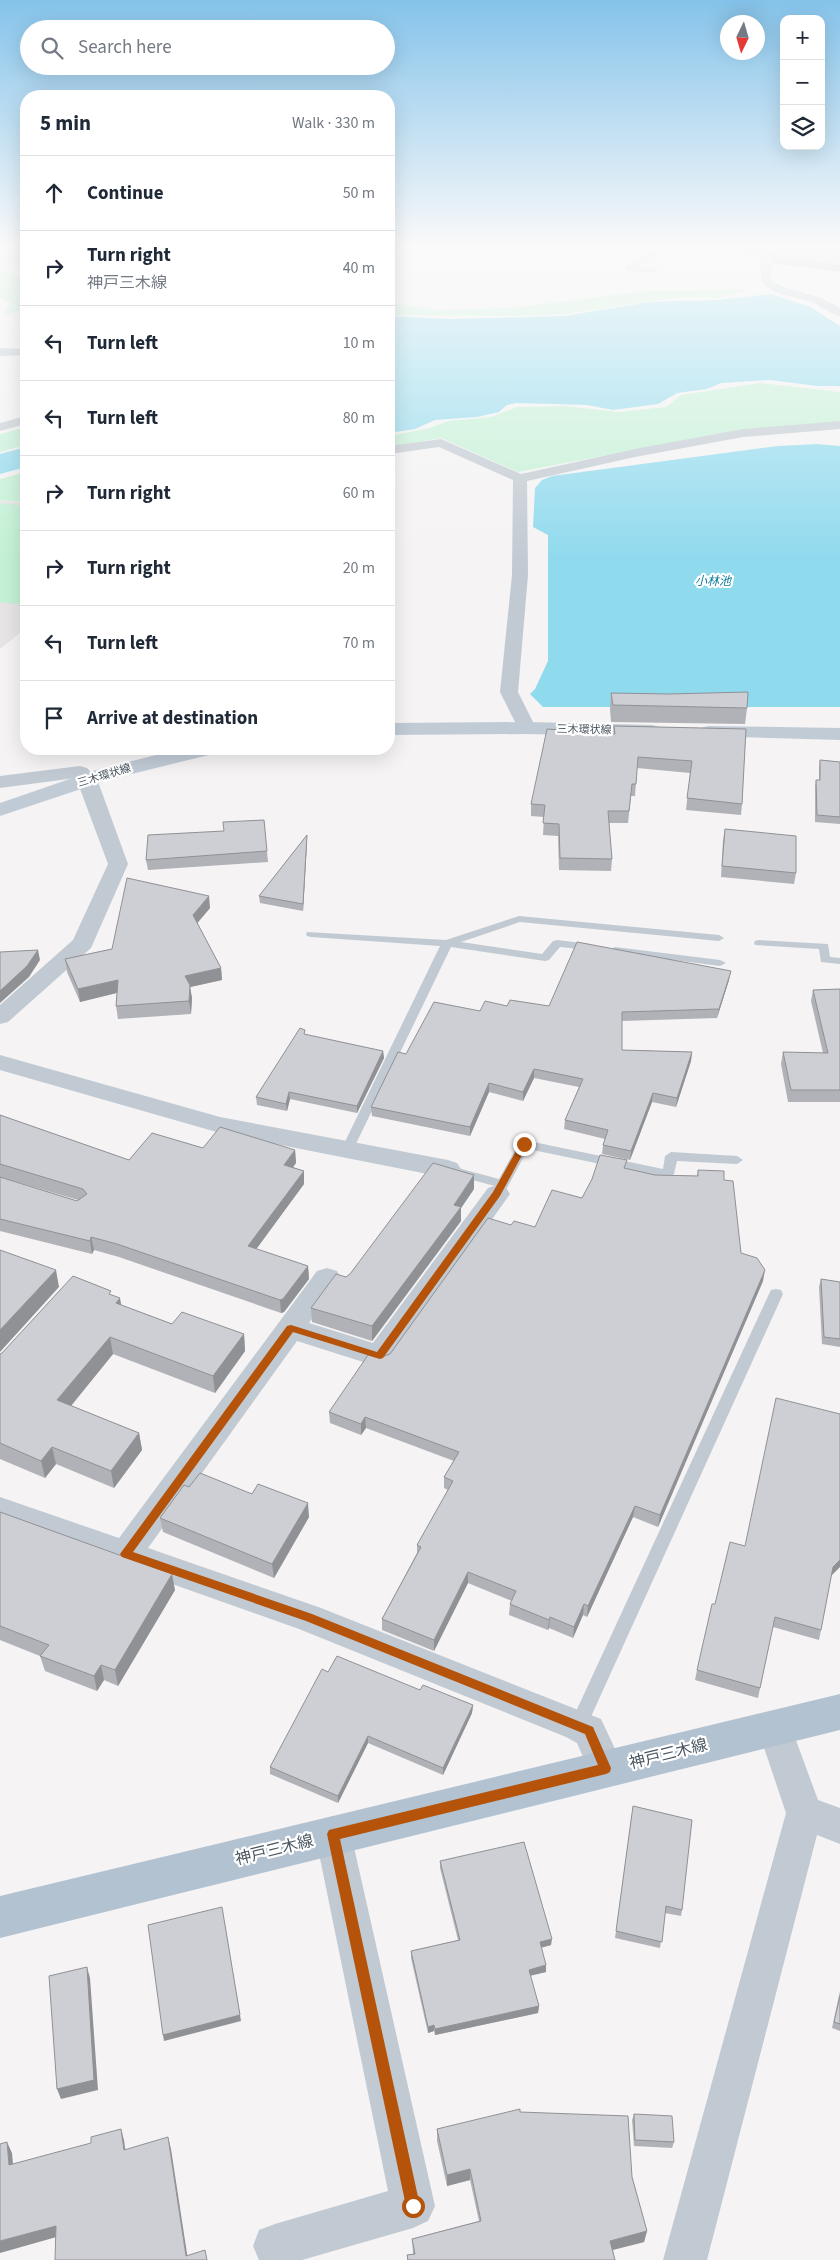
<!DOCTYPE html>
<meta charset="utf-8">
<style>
:root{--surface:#fff;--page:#f2f2f3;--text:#1f2937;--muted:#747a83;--line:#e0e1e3}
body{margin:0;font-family:"Source Sans 3","Noto Sans JP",sans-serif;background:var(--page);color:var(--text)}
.controls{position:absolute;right:15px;top:15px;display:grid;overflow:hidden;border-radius:10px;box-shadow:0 5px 20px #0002}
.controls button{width:45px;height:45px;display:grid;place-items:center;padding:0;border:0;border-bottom:1px solid var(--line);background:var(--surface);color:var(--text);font:25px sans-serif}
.compass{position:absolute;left:720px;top:15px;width:45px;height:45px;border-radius:50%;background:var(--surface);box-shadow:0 5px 20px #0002;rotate:185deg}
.stop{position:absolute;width:15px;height:15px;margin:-11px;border:4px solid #b45309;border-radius:50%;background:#fff}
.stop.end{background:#b45309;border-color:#fff;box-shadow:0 1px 5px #0008}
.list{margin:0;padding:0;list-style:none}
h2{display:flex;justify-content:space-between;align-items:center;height:65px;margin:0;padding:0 20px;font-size:21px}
h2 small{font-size:16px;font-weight:400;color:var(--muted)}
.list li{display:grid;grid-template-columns:32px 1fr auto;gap:15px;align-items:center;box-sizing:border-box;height:75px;padding:0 20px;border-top:1px solid var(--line)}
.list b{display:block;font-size:19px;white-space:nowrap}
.list p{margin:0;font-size:16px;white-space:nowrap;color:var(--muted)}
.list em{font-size:16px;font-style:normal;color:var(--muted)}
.icon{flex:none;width:28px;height:28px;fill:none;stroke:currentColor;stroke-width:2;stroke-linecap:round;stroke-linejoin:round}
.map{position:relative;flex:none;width:840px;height:2260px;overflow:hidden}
.search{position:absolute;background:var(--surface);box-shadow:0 5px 20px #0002;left:20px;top:20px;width:375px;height:55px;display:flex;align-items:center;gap:12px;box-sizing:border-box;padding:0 18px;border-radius:28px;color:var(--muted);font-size:19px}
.panel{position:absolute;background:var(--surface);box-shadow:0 5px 20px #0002;left:20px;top:90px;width:375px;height:665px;border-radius:20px}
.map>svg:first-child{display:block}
</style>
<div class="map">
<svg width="840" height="2260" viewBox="0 0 840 2260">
<rect width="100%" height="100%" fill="#f5f3f3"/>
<!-- education -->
<path fill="#e6e4e5" d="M0,500L26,503V628L0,649Z"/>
<!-- green -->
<path fill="#c3f1d5" d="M0,244H26V262L0,261Z
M0,271L26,276V309L3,315L11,303L0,297Z
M731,289L748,290L718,298L680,297L566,314L506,316L389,315V302L437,310L511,308L644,291Z
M760,383L840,392V423L745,429L518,472L441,438L389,447V436L430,428L448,421L491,417L517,407L565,406L618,412L666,407L681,395Z
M26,427V445L0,452V434Z
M26,472V502L0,500V479Z
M0,503L26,506V605L0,602Z"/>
<!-- water -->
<path fill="#90daee" d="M771,294L810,307L840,326V386H817L770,380L721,383L707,389L677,393L658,404L613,410L587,405L516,403L507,405L499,412L477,417L435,420L415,429L389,433V316L449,319L565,316L650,302L719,300Z
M817,444L840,446V707H543L530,694L535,689L548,661V535L533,527L535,488L542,480L552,476L778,446Z
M26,447V467L0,474V454Z"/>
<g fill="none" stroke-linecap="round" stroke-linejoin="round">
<!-- service -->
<path fill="#c1cad2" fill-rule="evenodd" d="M519,916L719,935L724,938L719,941L520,922L461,942L542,954L553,941L557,940L590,944L595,947L590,950L560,947L549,960L545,961L451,947L353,1150L351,1153H343L341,1150L440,946L311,937L307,936L306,934L307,932L446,940Z
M759,940L828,944L830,957L840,958V964L821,962L819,949L755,945L754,943L755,941Z
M615,947L720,960L726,963L720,966L611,952L610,950Z
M524,1140L663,1169L665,1156L671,1152L737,1156L743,1160L737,1164L677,1161L674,1174L668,1178L528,1149L502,1197L497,1198L490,1194L495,1186L453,1175L452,1172L458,1168L499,1179L520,1141Z
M776,1289L781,1290L783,1294L584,1732L578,1734L572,1732L569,1726L572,1720L769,1294L771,1290Z"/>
<!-- minor -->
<path fill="#c1cad2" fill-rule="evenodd" d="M660,244H672L639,267L657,269V273L625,271V267Z
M726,244H740L767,254L772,264L771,277L773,281L783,287L821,298L840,308V316C830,314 822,306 812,302C798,297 774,296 764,284C758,276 763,267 759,258Z
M0,348L26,349V355L0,356Z
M840,421V429L743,437L635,457L527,481L528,575L518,692L536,728L533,732L527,733L521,732L518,728L500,692L512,575L513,480L439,447L389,454V446L441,439L521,474L635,449L743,429Z
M80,766L87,768L97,779L128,864L91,948L8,1022L0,1024V1005L73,940L108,864L76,778L0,788V776Z
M0,1055L220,1117L448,1160L457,1163L461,1169L457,1175L448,1178L220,1133L0,1070Z
M497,1185L506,1188L510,1194L389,1364L379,1367L297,1341L148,1548L321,1608L601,1719L624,1768L619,1780L606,1785L593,1780L577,1743L566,1737L299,1629L0,1523V1497L119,1538L317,1271L327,1268L337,1271L341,1278L309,1323L373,1343L488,1188Z
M775,1711L787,1716L818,1800L840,1808V1844L817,1835L707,2260H663L786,1813L757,1727L763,1716Z
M333,1816L346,1821L351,1834L435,2206L428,2221L413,2228L302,2260H259L253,2246L259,2230L275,2224L388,2191L315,1834L320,1821Z"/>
<!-- tertiary -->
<path fill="#c1cad2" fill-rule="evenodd" d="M26,416V424L0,431V423Z"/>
<!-- secondary -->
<path fill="#c1cbd6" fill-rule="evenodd" d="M527,722L652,725L659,727L662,731L659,735L652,737L527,734L389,735V723Z
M708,726L840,728V740L701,736L698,732L701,728Z
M180,749H220L217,753L111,779L0,816V803L96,770Z"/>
<!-- primary -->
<path fill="#b3c2d1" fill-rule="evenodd" d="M840,1694V1730L0,1938V1896Z"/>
</g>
<!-- wall -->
<path fill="#b0b2b7" d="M746,244H840V272L773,263L768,252Z
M611,693L747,708L745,724L611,722L610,709Z
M614,726L746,729L742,804L741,815L686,810L690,773L637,768L635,796H631L628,823H609L612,859L611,871L559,870L558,836L543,835L544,817L531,816V804L613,734Z
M820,760L840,762V824L815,822V786L816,780H819V767Z
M264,820L268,862L148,870L146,860L224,831Z
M725,829L796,873L794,884L721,877L723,840Z
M307,835V841L303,911L260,903L259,896Z
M210,908L197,923L221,968L222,980L190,987L192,998L191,1014L118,1019L116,1006L117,993L80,1002L67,972L65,959L112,949Z
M729,980L717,1018L622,1021V1050L692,1052L691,1061L676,1107L652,1102L630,1160L602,1154L603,1145L605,1139L564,1129L565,1120L579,1087L534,1078L523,1101L489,1092L470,1136L372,1116L371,1107L406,1054L480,1011L507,1006H549Z
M840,989V1102H788L781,1064L783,1052L823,1053L811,1001L813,990Z
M306,1035L383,1051L384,1058L357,1113L290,1099L287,1111L257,1105L256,1097Z
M0,1115L129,1160L203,1148L295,1150L296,1163L293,1167L304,1171V1184L256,1249L308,1266L309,1279L284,1312L281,1313L119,1257L94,1250L92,1254L0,1231V1177L77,1201L78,1200L0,1177Z
M626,1169L655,1175L697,1176L698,1170L724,1180L741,1253L763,1281L658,1527L633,1517L587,1617L583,1615L573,1638L549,1628L548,1630L509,1615L510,1604L512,1601L468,1583L434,1651L382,1630V1619L417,1553V1545L448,1490L444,1488V1477L454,1461L366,1428L361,1435L330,1423L329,1412L379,1358L390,1354L511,1225L535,1227Z
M474,1189L461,1208V1221L372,1341L312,1322L311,1308L346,1277Z
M821,1279L840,1282V1347L822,1344L819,1287Z
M112,1295L121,1305L172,1324L244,1334L245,1351L215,1393L113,1354L71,1406L139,1433L142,1450L114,1488L56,1464L45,1478L0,1459V1354Z
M0,1512L175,1590L118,1686L104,1680L97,1691L45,1671L40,1656L0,1640Z
M309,1517L274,1578L163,1532L160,1518Z
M831,1576L821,1630L819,1640L773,1627L758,1698L695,1680L697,1670L715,1604Z
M328,1672L420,1690L473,1705L472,1713L443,1775L368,1743L338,1803L270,1774V1767Z
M633,1806L682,1910L681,1916L665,1913L660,1948L615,1938Z
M440,1861L551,1945L541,1948L546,1972L530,1976L539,2006L538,2013L435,2035L434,2031L428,2033L411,1958V1951L458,1940L440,1868Z
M840,1991V2031L832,2028Z
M520,2112L632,2177L647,2231L644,2242L613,2250L615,2260H407V2255L413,2254L412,2239L479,2221L470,2180L447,2186L437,2141V2129Z
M634,2114L674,2142L672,2148L634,2146L632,2120Z"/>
<!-- shaded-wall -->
<path fill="#909195" d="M307,835V841L303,911V904Z
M209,896L210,908L194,927L193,915Z
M38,950L40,960L29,977L0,1003V991Z
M221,968L222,980L190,987L192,998L191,1014L185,976Z
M731,971L729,980L717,1018L719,1009Z
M118,980L120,992L80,1002L78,989Z
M383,1051L384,1058L357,1113V1106Z
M692,1052L691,1061L676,1107L677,1098Z
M534,1069V1078L523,1101V1092Z
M489,1083V1092L470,1136V1127Z
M289,1092L290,1099L287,1111L286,1104Z
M653,1093L652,1102L630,1160L631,1151Z
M295,1150L296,1163L285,1178L284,1165Z
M304,1171V1184L249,1259L248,1246Z
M474,1175V1189L461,1208V1221L372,1341V1326Z
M91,1237L94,1250L92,1254L90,1241Z
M308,1266L309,1279L284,1312L281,1313L280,1300Z
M56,1270L59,1287L0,1352V1330Z
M765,1270L763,1281L658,1527L660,1515Z
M120,1298L123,1315L116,1303Z
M244,1334L245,1351L215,1393L213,1376Z
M110,1337L113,1354L61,1418L57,1400Z
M365,1417L366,1428L361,1435V1424Z
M139,1433L142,1450L114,1488L111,1471Z
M52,1447L56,1464L45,1478L41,1461Z
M308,1503L309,1517L274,1578L272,1564Z
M635,1506L633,1517L587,1617L588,1606Z
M840,1560V1567L830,1577L833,1567Z
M468,1572V1583L434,1651V1640Z
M172,1574L175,1590L118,1686L115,1670Z
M584,1604L583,1615L573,1638L574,1627Z
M550,1617L549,1628L548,1630L549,1620Z
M101,1665L104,1680L97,1691L94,1676Z
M473,1705L472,1713L443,1775V1768Z
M368,1736V1743L338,1803V1796Z
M223,1914L241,2021L164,2041L163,2035Z
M552,1939L551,1945L539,1948L540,1942Z
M546,1965V1972L528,1976L529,1970Z
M87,1967L90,1978L98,2090L61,2099L57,2089Z
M539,2006L538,2013L435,2035V2029Z
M434,2025V2031L428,2033V2027Z
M121,2129L124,2140L127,2161L124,2150Z
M168,2137L171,2149L188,2260L186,2256Z
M7,2142L12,2153L14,2176L9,2165Z
M470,2169V2180L447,2186V2175Z
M56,2226L60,2236L0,2253V2241Z
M647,2231L644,2242L608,2251L610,2241Z"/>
<!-- building -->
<path fill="#cdcfd5" stroke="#909195" d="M762,244H840V266L774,257L768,246Z
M748,692L747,708L613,705L611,693L668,694Z
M614,726L746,729L742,804L687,798L692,761L638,757L636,784H632L629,811H608L612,859L560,858L559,824L543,823L545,805L531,804L547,729L615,734Z
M820,760L840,762V817L817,815L816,780H820Z
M264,820L267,851L146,860L148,835L224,831L223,822Z
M725,829L796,836V873L722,866Z
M307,835L303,904L259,896Z
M127,878L209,896L193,915L221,968L185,976L190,985L189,1001L116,1006L118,980L78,989L65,959L112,949Z
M577,942L731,971L719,1009L622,1012V1050L692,1052L677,1098L653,1093L631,1151L603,1145L608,1130L565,1120L583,1079L534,1069L523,1092L489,1083L470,1127L371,1107L398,1052L406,1054L434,1002L480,1011L485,1001L507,1006L510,1000L549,1006Z
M38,950L27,966L0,991V952Z
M840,989V1090H791L783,1052L828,1053L813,990Z
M300,1028L305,1030L304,1034L383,1051L357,1106L289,1092L286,1104L256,1097Z
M0,1115L129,1160L152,1133L203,1148L220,1127L295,1150L284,1165L304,1171L248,1246L308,1266L283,1299L280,1300L117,1244L91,1237L90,1241L0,1219V1177L77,1201L87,1194L83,1189L0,1164Z
M600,1155L627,1160L624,1168L655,1175L698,1176V1170L724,1171V1180L733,1181L741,1253L757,1258L765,1270L660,1515L635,1506L588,1606L584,1604L574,1627L550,1617L549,1620L510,1604L516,1591L468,1572L434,1640L382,1619L421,1547L417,1545L453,1481L444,1477L459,1452L365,1417L361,1424L329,1412L368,1355L379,1358L390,1354L488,1218L511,1225L514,1221L535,1227L552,1190L582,1198L592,1179Z
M433,1163L474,1175L454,1205L461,1207L372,1326L311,1308L336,1274L346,1277L350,1274Z
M0,1250L56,1270L0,1330Z
M73,1276L111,1291L109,1294L120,1298L116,1303L172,1324L182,1312L244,1334L213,1376L110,1337L57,1400L139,1433L111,1471L52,1447L41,1461L0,1443V1354L2,1353Z
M821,1279L840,1282V1339L824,1337Z
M776,1398L840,1414V1560L833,1567L821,1630L775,1617L760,1688L697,1670L712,1604H715L730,1542L745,1546Z
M200,1473L252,1494L258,1484L308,1503L272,1564L160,1518L184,1485L189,1487Z
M0,1512L172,1574L115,1670L101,1665L94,1676L40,1656L49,1645L0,1626Z
M337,1656L420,1690L423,1685L473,1705L443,1768L368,1736L338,1796L270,1767L322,1669L328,1672Z
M633,1806L692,1820L682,1910L666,1906L662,1942L616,1931Z
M524,1842L552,1939L540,1942L546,1965L529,1970L539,2006L435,2029L434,2025L428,2027L411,1951L460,1940L440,1861Z
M222,1907L240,2015L163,2035L148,1925Z
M87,1967L94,2080L57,2089L49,1976Z
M840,1996V2024L834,2022Z
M520,2109V2112L628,2116L632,2177L647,2231L610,2241L615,2260H408L407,2255L415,2254L412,2239L481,2221L470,2169L447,2175L437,2129Z
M634,2114L672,2116L674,2142L635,2140Z
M121,2129L124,2150L168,2137L186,2256L205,2250L207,2260H55L56,2226L0,2241V2144L7,2142L9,2165L91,2143V2137Z"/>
<!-- sky -->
<linearGradient id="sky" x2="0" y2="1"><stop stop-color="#85c3ea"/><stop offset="0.44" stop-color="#fafafa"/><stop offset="1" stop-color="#fafafa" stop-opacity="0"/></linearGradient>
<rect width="840" height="560" fill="url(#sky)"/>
<!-- route -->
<path fill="#b45309" d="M524,1142L528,1144L500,1196L383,1358L380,1359L293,1332L133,1552L312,1614L593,1727L611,1768L610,1772L606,1774L340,1839L420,2206L418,2211L413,2213L408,2211L406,2206L327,1834L329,1830L333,1829L598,1765L585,1734L306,1621L122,1557L120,1554L287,1326L291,1325L377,1352L493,1192L520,1144Z"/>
<g text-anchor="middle" stroke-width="4.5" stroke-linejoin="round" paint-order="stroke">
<!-- far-street labels -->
<g font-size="11" fill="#4a5661" stroke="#fff">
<text transform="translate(584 729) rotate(1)" y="4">三木環状線</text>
<text transform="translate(104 775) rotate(-17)" y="4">三木環状線</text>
</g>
<!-- far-water labels -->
<g font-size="12" font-style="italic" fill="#0c7c9b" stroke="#fff">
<text x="713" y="585">小林池</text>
</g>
<!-- near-street labels -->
<g font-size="16" fill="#4a5661" stroke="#fff">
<text transform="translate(668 1753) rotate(-14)" y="6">神戸三木線</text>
<text transform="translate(274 1849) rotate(-14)" y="6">神戸三木線</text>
</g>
</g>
</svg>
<div class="controls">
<button>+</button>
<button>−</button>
<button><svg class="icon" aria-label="layers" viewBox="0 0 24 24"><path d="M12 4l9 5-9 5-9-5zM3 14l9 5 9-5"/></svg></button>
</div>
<svg class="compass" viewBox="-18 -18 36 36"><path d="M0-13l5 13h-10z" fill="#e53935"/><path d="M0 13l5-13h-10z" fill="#747a83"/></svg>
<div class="stop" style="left:413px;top:2206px"></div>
<div class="stop end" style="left:524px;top:1144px"></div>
<div class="search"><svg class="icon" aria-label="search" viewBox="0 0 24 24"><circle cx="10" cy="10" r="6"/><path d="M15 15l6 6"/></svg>Search here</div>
<section class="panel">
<h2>5 min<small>Walk · 330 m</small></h2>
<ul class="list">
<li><svg class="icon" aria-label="ahead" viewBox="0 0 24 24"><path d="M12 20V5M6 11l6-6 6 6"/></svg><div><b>Continue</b></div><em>50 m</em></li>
<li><svg class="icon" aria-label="right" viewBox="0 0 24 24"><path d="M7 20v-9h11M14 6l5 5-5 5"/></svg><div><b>Turn right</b><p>神戸三木線</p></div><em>40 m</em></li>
<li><svg class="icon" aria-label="left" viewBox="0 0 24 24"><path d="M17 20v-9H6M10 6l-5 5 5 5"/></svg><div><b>Turn left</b></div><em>10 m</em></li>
<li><svg class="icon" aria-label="left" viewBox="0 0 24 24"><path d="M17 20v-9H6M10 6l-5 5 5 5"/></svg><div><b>Turn left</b></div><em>80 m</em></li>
<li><svg class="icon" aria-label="right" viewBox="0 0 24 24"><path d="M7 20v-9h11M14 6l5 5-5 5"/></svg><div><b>Turn right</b></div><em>60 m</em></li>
<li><svg class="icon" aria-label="right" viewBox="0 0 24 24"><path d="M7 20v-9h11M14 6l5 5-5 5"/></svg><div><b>Turn right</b></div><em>20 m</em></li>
<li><svg class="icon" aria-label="left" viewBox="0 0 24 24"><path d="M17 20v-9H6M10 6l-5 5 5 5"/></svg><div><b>Turn left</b></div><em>70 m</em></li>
<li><svg class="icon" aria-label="arrive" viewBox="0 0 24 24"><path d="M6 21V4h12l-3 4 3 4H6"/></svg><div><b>Arrive at destination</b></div></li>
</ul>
</section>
</div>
